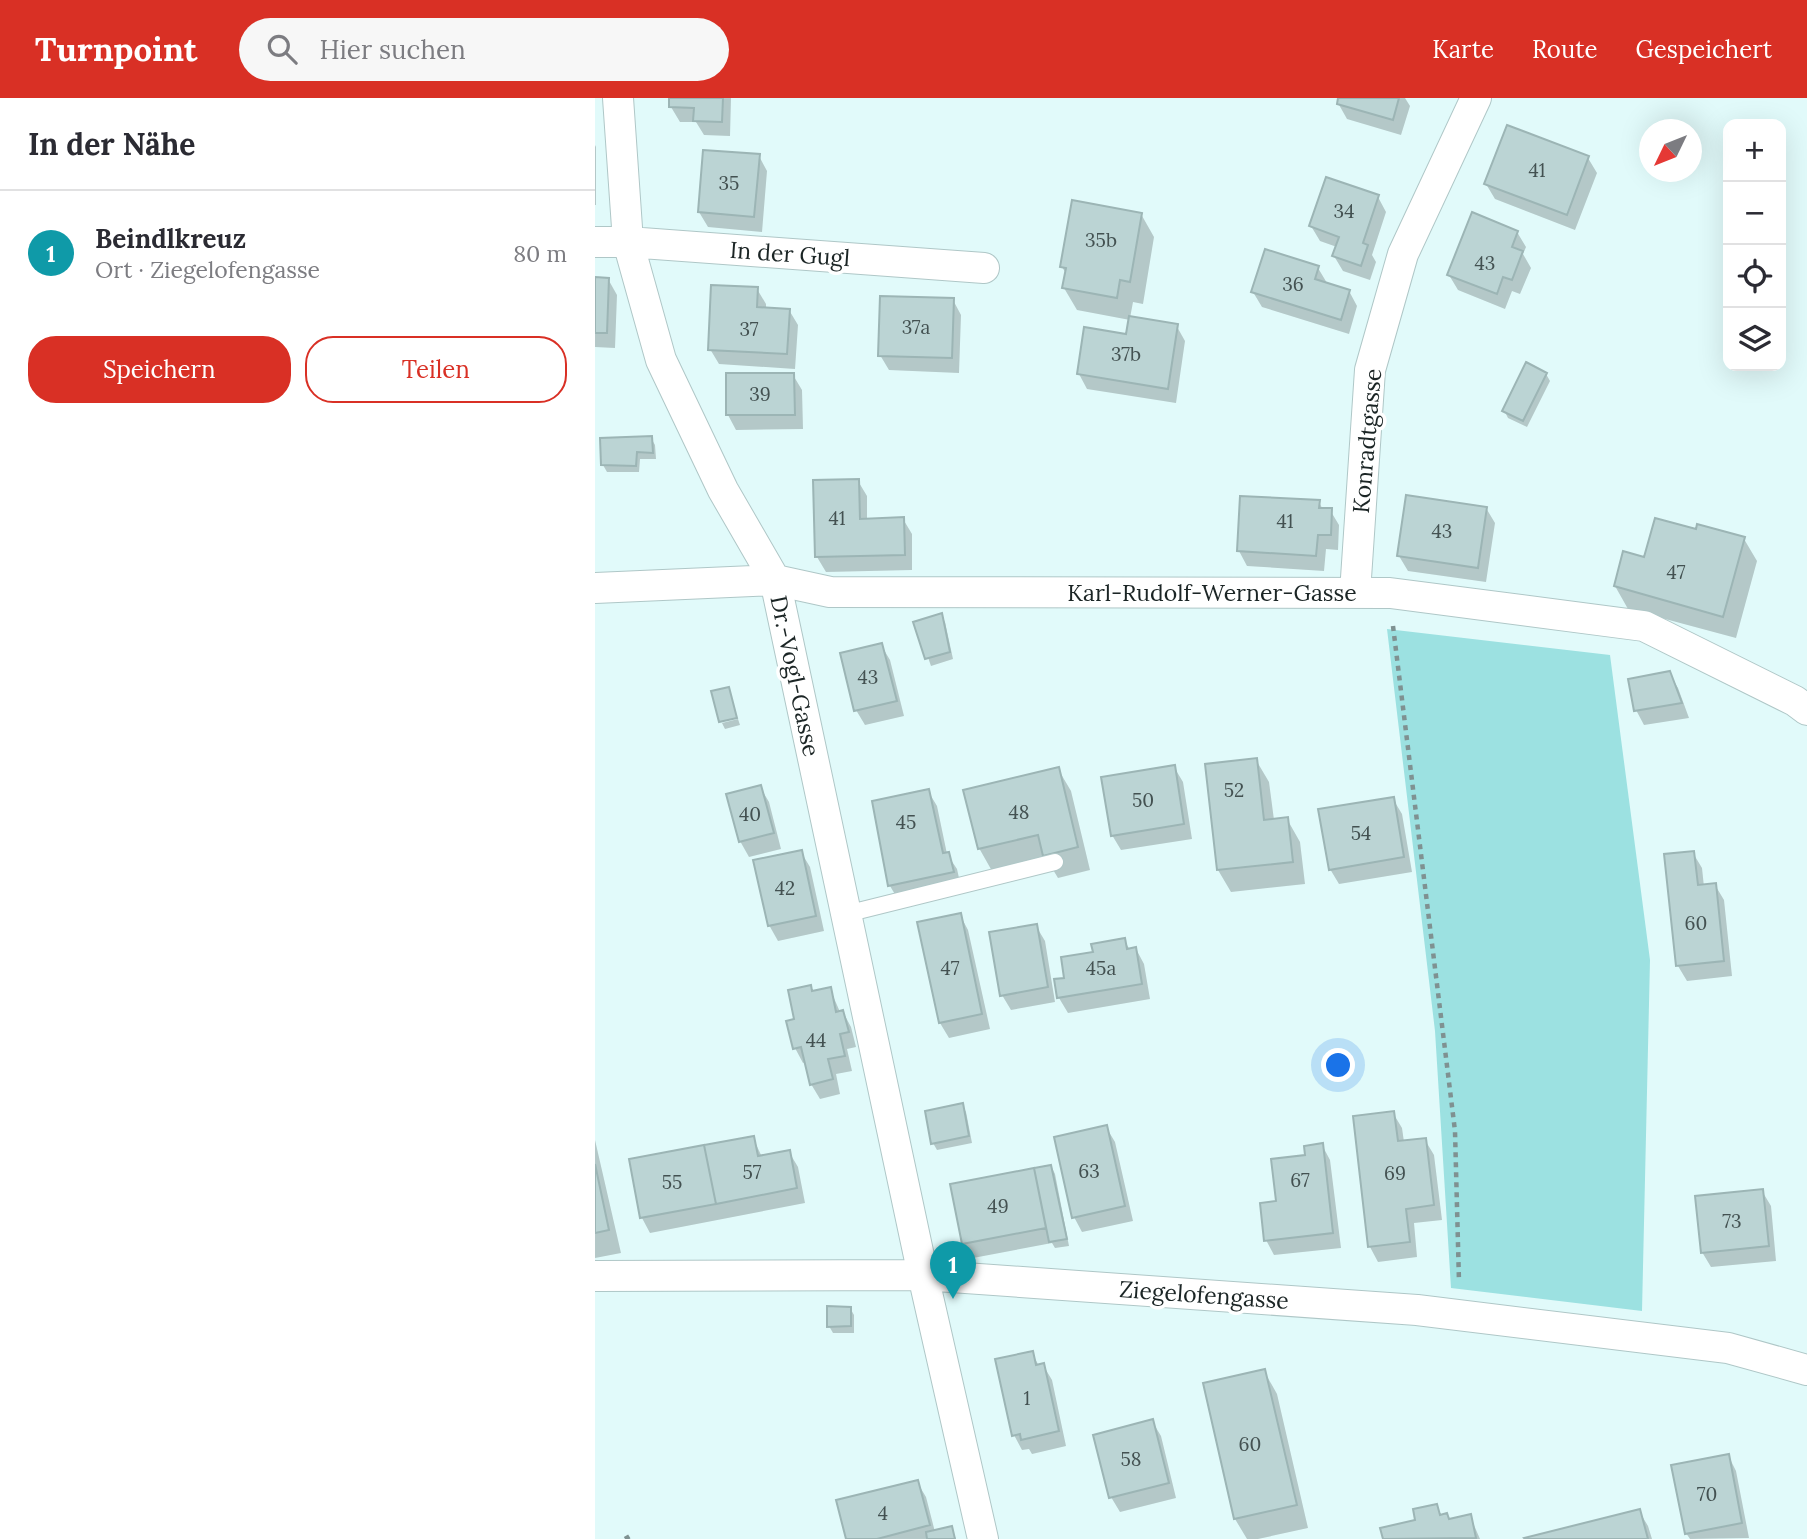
<!DOCTYPE html>
<html lang="de">
<head>
<meta charset="utf-8">
<style>
  body { margin:0; font-family:Lora,serif; background:#f7f7f7; color:#2b2b33 }
  .controls { position:absolute; right:21px; top:21px; display:grid; overflow:hidden; border-radius:14px; box-shadow:0 7px 28px #0002 }
  .controls button { width:63px; height:63px; display:grid; place-items:center; padding:0; border:0; border-bottom:2px solid #e1e1e2; background:#fff; color:#2b2b33; font:35px sans-serif }
  .compass { position:absolute; left:1044px; top:21px; width:63px; height:63px; border-radius:50%; background:#fff; box-shadow:0 7px 28px #0002; rotate:227deg }
  .you { position:absolute; left:744px; top:968px; width:24px; height:24px; margin:-18px; border:5px solid #fff; border-radius:50%; background:#1a73e8; box-shadow:0 0 0 10px #1a73e833 }
  .badge { display:grid; place-items:center; width:46px; height:46px; border-radius:50%; background:#d93025; color:#fff; font-size:23px; font-weight:700 }
  .pin { position:absolute; translate:-50% -58px; filter:drop-shadow(0 2px 4px #0008) }
  .pin::after { content:''; position:absolute; top:37px; width:24px; height:21px; background:inherit; clip-path:polygon(0 0,100% 0,50% 100%) }
  .list { margin:0; padding:0; list-style:none }
  h2 { display:flex; justify-content:space-between; align-items:center; height:91px; margin:0; padding:0 28px; font-size:30px }
  h2 small { font-size:23px; font-weight:400; color:#7c7c81 }
  .list li { display:grid; grid-template-columns:46px 1fr auto; gap:21px; align-items:center; box-sizing:border-box; height:126px; padding:0 28px; border-top:2px solid #e1e1e2 }
  .list b { display:block; font-size:26px; white-space:nowrap }
  .list p { margin:0; font-size:23px; white-space:nowrap; color:#7c7c81 }
  .list em { font-size:23px; font-style:normal; color:#7c7c81 }
  .actions { display:flex; gap:14px; padding:21px 28px }
  .actions a { flex:1; padding:16px 0; border:2px solid #d93025; border-radius:28px; text-align:center; font-size:24px; color:#d93025 }
  .actions .main { background:#d93025; color:#fff }
  .icon { flex:none; width:38px; height:38px; fill:none; stroke:currentColor; stroke-width:2; stroke-linecap:round; stroke-linejoin:round }
  .map { position:relative; flex:none; width:1212px; height:1441px; overflow:hidden }
  header { display:flex; align-items:center; gap:42px; box-sizing:border-box; height:98px; padding:0 35px; background:#d93025; color:#fff }
  header strong { font-size:33px }
  nav { display:flex; gap:38px; margin-inline-start:auto; font-size:24px }
  .search { width:490px; height:63px; background:#f7f7f7; display:flex; align-items:center; gap:18px; box-sizing:border-box; padding:0 24px; border-radius:38px; color:#7c7c81; font-size:26px }
  main { display:flex }
  aside { flex:1; background:#fff }
  .map>svg:first-child { display:block }
</style>
</head>
<body>
<header>
<strong>Turnpoint</strong>
<div class="search"><svg class="icon" aria-label="search" viewBox="0 0 24 24"><circle cx="10" cy="10" r="6"/><path d="M15 15l6 6"/></svg>Hier suchen</div>
<nav><a>Karte</a><a>Route</a><a>Gespeichert</a></nav>
</header>
<main>
<aside>
<h2>In der Nähe<small></small></h2>
<ul class="list">
<li><span class="badge" style="background:#0f9aa8">1</span><div><b>Beindlkreuz</b><p>Ort · Ziegelofengasse</p></div><em>80 m</em></li>
</ul>
<div class="actions"><a class="main">Speichern</a><a>Teilen</a></div>
</aside>
<div class="map">
<svg width="1212" height="1441" viewBox="0 0 1212 1441">
  <rect width="100%" height="100%" fill="#e1fafa"/>
  <!-- green -->
  <path fill="#9ce1e1" d="M 792,531 L 1015,557 L 1055,862 L 1047,1213 L 856,1190 L 840,933 Z"/>
  <!-- shadow -->
  <path fill="#0003" d="M 76,0 L 136,0 L 135,38 L 109,37 L 101,24 L 85,24 L 76,9 Z
    M 745,0 L 810,0 L 815,8 L 806,37 L 752,21 L 743,5 Z
    M 0,47 L 1,49 L 1,107 L 0,107 Z
    M 164,58 L 172,73 L 167,134 L 113,129 L 104,114 Z
    M 993,60 L 1002,75 L 980,132 L 900,101 L 891,86 Z
    M 783,99 L 791,114 L 777,157 L 781,164 L 775,182 L 748,173 L 739,158 L 742,149 L 725,143 L 716,128 Z
    M 546,116 L 559,139 L 548,206 L 538,204 L 535,220 L 581,227 L 590,243 L 581,305 L 492,291 L 484,276 L 533,238 L 535,222 L 482,212 L 469,190 L 472,177 L 467,169 Z
    M 922,134 L 931,149 L 928,156 L 936,170 L 925,196 L 917,193 L 910,211 L 863,192 L 854,177 Z
    M 723,170 L 732,185 L 754,193 L 762,208 L 754,236 L 667,209 L 658,194 Z
    M 0,181 L 13,181 L 22,197 L 20,250 L 0,249 Z
    M 162,191 L 171,206 L 171,211 L 194,212 L 203,227 L 200,271 L 124,266 L 115,251 Z
    M 358,202 L 366,217 L 364,275 L 294,272 L 285,257 Z
    M 951,276 L 955,283 L 932,329 L 913,320 L 909,312 Z
    M 198,277 L 207,292 L 208,331 L 141,332 L 133,317 Z
    M 56,340 L 60,347 L 61,361 L 45,361 L 44,374 L 12,374 L 8,367 Z
    M 263,383 L 272,398 L 272,422 L 308,421 L 317,436 L 317,472 L 231,474 L 222,459 L 220,384 Z
    M 724,404 L 728,412 L 735,412 L 744,427 L 743,452 L 731,451 L 729,473 L 652,468 L 644,453 Z
    M 891,410 L 900,425 L 891,484 L 813,473 L 804,458 Z
    M 1102,433 L 1149,441 L 1162,463 L 1141,540 L 1033,511 L 1020,488 L 1051,461 Z
    M 346,517 L 350,524 L 358,561 L 336,568 L 321,525 Z
    M 286,547 L 295,562 L 309,618 L 270,627 L 261,612 Z
    M 1074,575 L 1083,590 L 1094,620 L 1049,627 L 1041,612 Z
    M 143,621 L 145,627 L 130,631 L 127,625 Z
    M 661,662 L 674,684 L 679,722 L 692,721 L 705,744 L 710,786 L 636,794 L 623,772 Z
    M 579,669 L 588,684 L 597,741 L 526,752 L 517,737 Z
    M 463,671 L 476,693 L 495,772 L 463,780 L 451,760 L 397,773 L 384,750 Z
    M 165,689 L 174,704 L 186,751 L 154,759 L 145,743 Z
    M 333,693 L 342,708 L 352,756 L 362,771 L 366,789 L 304,803 L 295,788 Z
    M 798,701 L 807,716 L 817,774 L 744,786 L 735,771 Z
    M 206,754 L 215,769 L 229,833 L 183,843 L 174,827 Z
    M 1098,755 L 1107,770 L 1109,789 L 1120,787 L 1129,802 L 1137,878 L 1092,883 L 1083,868 Z
    M 365,817 L 373,832 L 395,931 L 354,940 L 345,925 L 324,826 Z
    M 441,828 L 450,843 L 460,904 L 416,912 L 407,897 Z
    M 529,842 L 535,852 L 541,851 L 549,866 L 555,901 L 473,915 L 464,900 L 461,883 L 471,882 L 500,856 Z
    M 215,889 L 218,895 L 235,891 L 245,914 L 248,914 L 256,929 L 261,949 L 252,951 L 257,973 L 241,976 L 245,996 L 225,1001 L 216,986 L 211,964 L 208,965 L 200,950 L 202,923 Z
    M 367,1007 L 371,1014 L 377,1045 L 342,1052 L 338,1045 Z
    M 798,1015 L 807,1030 L 809,1044 L 830,1042 L 839,1057 L 847,1122 L 819,1125 L 822,1159 L 783,1164 L 775,1149 Z
    M 511,1029 L 520,1044 L 538,1123 L 487,1134 L 479,1119 Z
    M 158,1040 L 167,1059 L 194,1054 L 203,1069 L 210,1105 L 55,1135 L 47,1120 L 36,1063 Z
    M 0,1042 L 26,1155 L 0,1160 Z
    M 727,1047 L 735,1062 L 746,1150 L 679,1157 L 671,1142 L 683,1105 L 712,1059 Z
    M 456,1068 L 460,1076 L 474,1148 L 460,1150 L 457,1145 L 378,1160 L 369,1145 L 439,1072 Z
    M 1167,1093 L 1176,1108 L 1181,1163 L 1116,1169 L 1107,1154 Z
    M 255,1210 L 259,1217 L 259,1235 L 238,1235 L 234,1228 Z
    M 437,1255 L 444,1268 L 448,1267 L 457,1282 L 471,1348 L 437,1356 L 434,1351 L 427,1352 L 419,1337 Z
    M 669,1273 L 682,1296 L 713,1430 L 663,1441 L 652,1441 L 640,1421 L 610,1287 Z
    M 557,1323 L 566,1338 L 581,1400 L 525,1414 L 516,1399 Z
    M 1133,1357 L 1141,1373 L 1154,1440 L 1095,1441 L 1091,1435 Z
    M 322,1384 L 331,1399 L 340,1434 L 356,1430 L 361,1441 L 253,1441 Z
    M 841,1408 L 847,1418 L 855,1423 L 875,1418 L 885,1441 L 790,1441 L 787,1431 L 822,1424 Z
    M 1044,1413 L 1053,1428 L 1057,1441 L 932,1441 Z"/>
  <!-- building -->
  <path fill="#bbd4d4" stroke="#9cb5b5" stroke-width="2" d="M 74,0 L 128,0 L 127,24 L 98,23 L 99,10 L 74,9 Z
    M 743,0 L 804,0 L 798,22 L 742,6 Z
    M 912,27 L 994,58 L 972,117 L 889,86 Z
    M 108,52 L 165,56 L 159,119 L 103,114 Z
    M 731,79 L 784,97 L 768,145 L 773,147 L 766,168 L 737,158 L 744,139 L 714,128 Z
    M 477,102 L 547,115 L 535,184 L 525,182 L 522,200 L 467,190 L 471,170 L 465,169 Z
    M 877,114 L 923,133 L 917,149 L 928,153 L 917,182 L 908,179 L 902,196 L 852,177 Z
    M 670,151 L 724,168 L 720,181 L 755,192 L 746,222 L 656,194 Z
    M 0,179 L 14,180 L 12,235 L 0,235 Z
    M 116,187 L 163,189 L 162,209 L 195,211 L 192,256 L 113,252 Z
    M 285,198 L 359,200 L 357,260 L 283,258 Z
    M 534,218 L 583,226 L 573,291 L 482,276 L 489,229 L 531,236 Z
    M 931,264 L 952,275 L 928,323 L 907,313 Z
    M 131,275 L 199,275 L 200,317 L 131,317 Z
    M 57,338 L 58,355 L 42,354 L 41,368 L 6,367 L 5,340 Z
    M 264,381 L 265,421 L 309,419 L 310,457 L 220,459 L 218,382 Z
    M 811,397 L 892,409 L 883,470 L 802,458 Z
    M 645,398 L 725,402 L 724,410 L 737,410 L 736,437 L 723,437 L 721,458 L 642,453 Z
    M 1060,420 L 1101,431 L 1102,426 L 1150,439 L 1128,519 L 1019,488 L 1028,453 L 1049,459 Z
    M 347,515 L 355,554 L 330,561 L 318,524 Z
    M 287,545 L 302,603 L 259,613 L 245,555 Z
    M 1075,573 L 1087,605 L 1039,613 L 1033,581 Z
    M 134,589 L 142,620 L 124,624 L 116,593 Z
    M 662,660 L 669,722 L 693,719 L 698,764 L 622,772 L 610,666 Z
    M 580,667 L 589,726 L 516,738 L 506,679 Z
    M 464,669 L 483,749 L 448,758 L 443,737 L 383,751 L 368,692 Z
    M 166,687 L 179,735 L 144,744 L 131,696 Z
    M 334,691 L 348,755 L 354,754 L 359,774 L 293,788 L 277,703 Z
    M 799,699 L 809,759 L 734,772 L 723,711 Z
    M 207,752 L 221,818 L 173,828 L 158,762 Z
    M 1099,753 L 1103,787 L 1121,785 L 1129,863 L 1081,868 L 1069,756 Z
    M 366,815 L 387,916 L 344,925 L 322,824 Z
    M 442,826 L 453,889 L 405,898 L 394,834 Z
    M 530,840 L 532,851 L 541,849 L 547,886 L 462,900 L 459,881 L 469,880 L 466,859 L 498,854 L 496,846 Z
    M 216,887 L 217,893 L 236,889 L 241,914 L 248,912 L 254,934 L 245,936 L 250,958 L 233,961 L 238,981 L 215,987 L 206,949 L 198,951 L 191,923 L 199,921 L 193,892 Z
    M 368,1005 L 374,1038 L 336,1046 L 330,1013 Z
    M 799,1013 L 803,1043 L 831,1040 L 839,1107 L 811,1111 L 815,1144 L 773,1149 L 758,1018 Z
    M 512,1027 L 530,1108 L 477,1120 L 459,1039 Z
    M 159,1038 L 163,1058 L 195,1052 L 202,1090 L 121,1106 L 109,1047 Z
    M 728,1045 L 738,1135 L 669,1143 L 665,1105 L 681,1103 L 676,1061 L 710,1057 L 709,1048 Z
    M 109,1047 L 121,1106 L 45,1120 L 34,1061 Z
    M 0,1066 L 14,1132 L 0,1135 Z
    M 456,1067 L 472,1141 L 454,1144 L 439,1070 Z
    M 439,1070 L 451,1130 L 367,1146 L 355,1086 Z
    M 1168,1091 L 1174,1148 L 1106,1155 L 1100,1098 Z
    M 232,1208 L 256,1209 L 256,1228 L 232,1229 Z
    M 438,1253 L 441,1267 L 449,1265 L 464,1333 L 426,1342 L 425,1336 L 417,1338 L 400,1261 Z
    M 670,1271 L 702,1407 L 639,1421 L 608,1285 Z
    M 558,1321 L 574,1385 L 514,1400 L 498,1337 Z
    M 1134,1356 L 1147,1425 L 1090,1436 L 1076,1367 Z
    M 323,1382 L 335,1427 L 282,1441 L 251,1441 L 241,1402 Z
    M 842,1406 L 845,1417 L 852,1415 L 854,1421 L 876,1416 L 881,1440 L 788,1441 L 785,1430 L 820,1422 L 818,1411 Z
    M 1045,1411 L 1053,1441 L 930,1441 L 929,1440 Z
    M 357,1428 L 360,1441 L 332,1441 L 331,1434 Z"/>
  <g fill="none" stroke-linecap="round" stroke-linejoin="round">
    <!-- lane casing -->
    <g stroke="#afc7c7" stroke-width="18">
      <path id="lane" d="M 251,816 L 460,764"/>
    </g>
    <!-- street casing -->
    <g stroke="#afc7c7" stroke-width="32">
      <path id="street" d="M 23,0 L 33,144 L 66,262 L 128,392 L 180,482 L 328,1177 L 388,1441
        M 0,144 L 33,144 L 389,170
        M 0,490 L 180,482 L 235,494 L 795,495 L 1049,528 L 1200,603 L 1212,612
        M 760,495 L 775,272 L 808,156 L 881,0
        M 0,1178 L 328,1177 L 822,1212 L 1133,1250 L 1212,1272"/>
    </g>
    <!-- path -->
    <path stroke="#7f9191" stroke-width="4.5" stroke-dasharray="5 5" stroke-linecap="butt" d="M 798,528 L 860,1033 L 864,1184
      M 30,1441 L 35,1438"/>
    <!-- lane -->
    <use href="#lane" stroke="#fff" stroke-width="16"/>
    <!-- street -->
    <use href="#street" stroke="#fff" stroke-width="30"/>
  </g>
  <g text-anchor="middle" stroke-width="7" stroke-linejoin="round" paint-order="stroke">
    <!-- number labels -->
    <g font-size="19" fill="#435151">
      <text x="942" y="79">41</text>
      <text x="134" y="92">35</text>
      <text x="749" y="120">34</text>
      <text x="506" y="149">35b</text>
      <text x="890" y="172">43</text>
      <text x="698" y="193">36</text>
      <text x="321" y="236">37a</text>
      <text x="154" y="238">37</text>
      <text x="531" y="263">37b</text>
      <text x="165" y="303">39</text>
      <text x="242" y="427">41</text>
      <text x="690" y="430">41</text>
      <text x="847" y="440">43</text>
      <text x="1081" y="481">47</text>
      <text x="273" y="586">43</text>
      <text x="639" y="699">52</text>
      <text x="548" y="709">50</text>
      <text x="424" y="721">48</text>
      <text x="155" y="723">40</text>
      <text x="311" y="731">45</text>
      <text x="766" y="742">54</text>
      <text x="190" y="797">42</text>
      <text x="1101" y="832">60</text>
      <text x="355" y="877">47</text>
      <text x="506" y="877">45a</text>
      <text x="221" y="949">44</text>
      <text x="494" y="1080">63</text>
      <text x="157" y="1081">57</text>
      <text x="800" y="1082">69</text>
      <text x="705" y="1089">67</text>
      <text x="77" y="1091">55</text>
      <text x="403" y="1115">49</text>
      <text x="1137" y="1130">73</text>
      <text x="432" y="1307">1</text>
      <text x="655" y="1353">60</text>
      <text x="536" y="1368">58</text>
      <text x="1112" y="1403">70</text>
      <text x="288" y="1422">4</text>
    </g>
    <!-- street labels -->
    <g font-size="23" fill="#1b2525" stroke="#fff">
      <text transform="translate(195 156) rotate(4)" y="8">In der Gugl</text>
      <text transform="translate(772 343) rotate(-85)" y="8">Konradtgasse</text>
      <text x="617" y="503">Karl-Rudolf-Werner-Gasse</text>
      <text transform="translate(200 578) rotate(78)" y="8">Dr.-Vogl-Gasse</text>
      <text transform="translate(609 1197) rotate(4)" y="8">Ziegelofengasse</text>
    </g>
  </g>
</svg>
<div class="controls">
<button>+</button>
<button>−</button>
<button><svg class="icon" aria-label="locate" viewBox="0 0 24 24"><circle cx="12" cy="12" r="6"/><path d="M12 2v4M12 18v4M2 12h4M18 12h4"/></svg></button>
<button><svg class="icon" aria-label="layers" viewBox="0 0 24 24"><path d="M12 4l9 5-9 5-9-5zM3 14l9 5 9-5"/></svg></button>
</div>
<svg class="compass" viewBox="-18 -18 36 36"><path d="M0-13l5 13h-10z" fill="#e53935"/><path d="M0 13l5-13h-10z" fill="#7c7c81"/></svg>
<div class="you"></div>
<div class="pin badge" style="left:358px;top:1201px;background:#0f9aa8">1</div>
</div>
</main>
</body>
</html>
